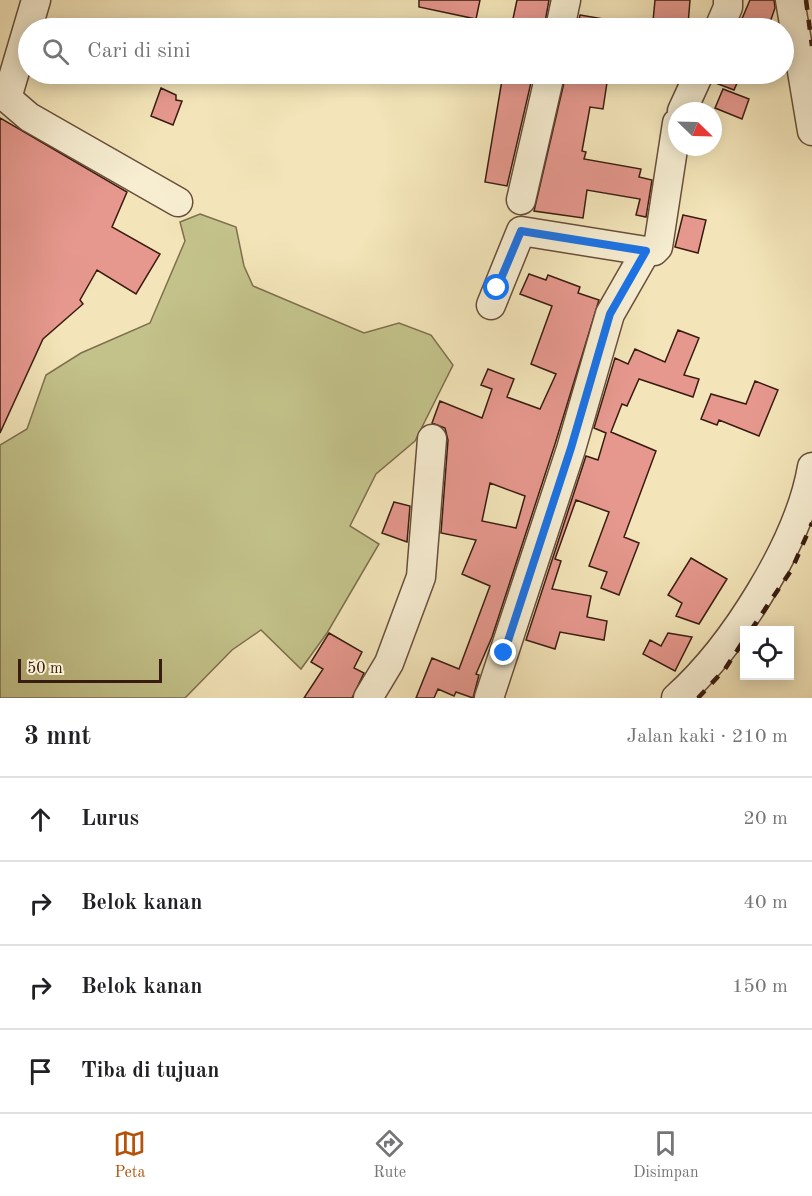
<!DOCTYPE html>
<html lang="id">
<head>
<meta charset="utf-8">
<style>
  body { margin:0; font-family:"Old Standard TT",serif; background:#f6f6f6; color:#202124 }
  .controls { position:absolute; right:18px; bottom:18px; display:grid; overflow:hidden; border-radius:0px; box-shadow:0 3px 15px #0003 }
  .controls button { width:54px; height:54px; display:grid; place-items:center; padding:0; border:0; border-bottom:2px solid #e0e0e0; background:#fff; color:#202124; font:30px sans-serif }
  .compass { position:absolute; left:668px; top:102px; width:54px; height:54px; border-radius:50%; background:#fff; box-shadow:0 3px 15px #0003; rotate:113deg }
  .scale { position:absolute; left:18px; bottom:15px; width:144px; box-sizing:border-box; padding-left:6px; border:3px solid #391c11; border-top:0; font-size:16px; line-height:21px; white-space:nowrap; color:#391c11; -webkit-text-stroke:4px #f7eed2; paint-order:stroke }
  .stop { position:absolute; width:18px; height:18px; margin:-14px; border:4px solid #1a73e8; border-radius:50%; background:#fff }
  .stop.end { background:#1a73e8; border-color:#fff; box-shadow:0 2px 6px #0008 }
  .list { margin:0; padding:0; list-style:none }
  h2 { display:flex; justify-content:space-between; align-items:center; height:78px; margin:0; padding:0 24px; font-size:26px }
  h2 small { font-size:20px; font-weight:400; color:#757577 }
  .list li { display:grid; grid-template-columns:39px 1fr auto; gap:18px; align-items:center; box-sizing:border-box; height:84px; padding:0 24px; border-top:2px solid #e0e0e0 }
  .list b { display:block; font-size:22px; white-space:nowrap }
  .list em { font-size:20px; font-style:normal; color:#757577 }
  .icon { flex:none; width:33px; height:33px; fill:none; stroke:currentColor; stroke-width:2; stroke-linecap:round; stroke-linejoin:round }
  .map { position:relative; flex:none; width:812px; height:698px; overflow:hidden }
  .search { position:absolute; background:#fff; box-shadow:0 3px 15px #0003; left:18px; right:18px; top:18px; height:66px; display:flex; align-items:center; gap:15px; box-sizing:border-box; padding:0 21px; border-radius:33px; color:#757577; font-size:22px }
  .sheet { height:414px; background:#fff }
  nav { display:flex; justify-content:space-around; align-items:center; box-sizing:border-box; height:84px; border-top:2px solid #e0e0e0; background:#fff; font-size:16px; color:#757577 }
  nav a { display:grid; justify-items:center; gap:3px }
  nav .on { color:#b45309 }
  .map>svg:first-child { display:block }
</style>
</head>
<body>
<div class="map">
<svg width="812" height="698" viewBox="0 0 812 698">
  <rect width="100%" height="100%" fill="#f3e5b9"/>
  <filter id="stains"><feTurbulence type="fractalNoise" baseFrequency=".00333" numOctaves="4"/><feColorMatrix values="0 0 0 0 .2 0 0 0 0 .09 0 0 0 0 .02 0 0 0 .5 -.17"/></filter>
  <radialGradient id="worn" r=".72"><stop offset=".6" stop-color="#630" stop-opacity="0"/><stop offset="1" stop-color="#630" stop-opacity=".3"/></radialGradient>
  <!-- green -->
  <path fill="#c3c28a" stroke="#7e6f4e" stroke-width="1.5" d="M 200,214 L 236,227 L 244,266 L 253,286 L 364,333 L 399,323 L 431,335 L 453,365 L 415,441 L 376,474 L 350,526 L 379,544 L 327,633 L 301,669 L 261,630 L 232,650 L 185,698 L 0,698 L 0,445 L 27,429 L 46,375 L 81,353 L 150,323 L 185,241 L 180,222 Z"/>
  <!-- building -->
  <path fill="#e6988e" stroke="#391c11" stroke-width="1.5" fill-rule="evenodd" d="M 419,0 L 480,0 L 476,19 L 419,7 Z
    M 517,0 L 549,0 L 544,28 L 511,28 Z
    M 655,0 L 690,0 L 688,25 L 653,21 Z
    M 750,0 L 774,0 L 775,8 L 768,28 L 738,28 Z
    M 580,15 L 610,20 L 609,28 L 577,28 Z
    M 503,74 L 533,74 L 507,186 L 485,182 Z
    M 566,74 L 608,76 L 603,109 L 590,107 L 582,151 L 586,152 L 584,159 L 641,169 L 639,177 L 652,180 L 646,217 L 636,215 L 640,199 L 587,190 L 583,218 L 534,211 Z
    M 715,74 L 741,74 L 734,90 L 713,82 Z
    M 161,88 L 176,95 L 176,100 L 182,101 L 173,125 L 151,116 Z
    M 723,89 L 749,99 L 742,119 L 715,108 Z
    M 0,118 L 127,192 L 112,227 L 160,254 L 136,294 L 97,270 L 80,300 L 83,304 L 43,339 L 0,433 Z
    M 683,215 L 706,220 L 698,253 L 675,247 Z
    M 529,274 L 546,280 L 548,275 L 580,287 L 578,293 L 599,300 L 555,444 L 492,637 L 476,674 L 479,675 L 473,698 L 456,692 L 454,696 L 438,689 L 434,698 L 416,698 L 432,658 L 459,669 L 490,586 L 462,574 L 476,540 L 441,533 L 448,440 L 445,428 L 432,423 L 440,401 L 482,418 L 492,389 L 481,385 L 488,369 L 514,379 L 507,397 L 540,409 L 556,374 L 531,364 L 552,306 L 520,294 ZM 490,483 L 525,496 L 516,528 L 482,521 Z
    M 678,330 L 699,338 L 684,375 L 699,379 L 693,397 L 639,379 L 627,406 L 622,404 L 611,432 L 656,451 L 624,537 L 639,543 L 619,595 L 601,588 L 607,572 L 589,566 L 609,512 L 576,500 L 555,559 L 561,561 L 552,589 L 591,596 L 587,617 L 607,621 L 604,640 L 560,632 L 555,649 L 526,640 L 586,456 L 598,460 L 606,433 L 594,428 L 615,358 L 628,364 L 635,349 L 665,362 Z
    M 755,381 L 778,390 L 759,436 L 719,420 L 717,425 L 701,419 L 711,394 L 746,404 Z
    M 394,502 L 410,506 L 407,542 L 382,533 Z
    M 691,558 L 727,579 L 699,624 L 676,616 L 682,603 L 668,595 Z
    M 329,633 L 362,652 L 354,668 L 364,673 L 352,698 L 304,698 L 323,669 L 311,662 Z
    M 668,633 L 692,637 L 675,671 L 643,654 L 650,640 L 661,646 Z"/>
  <g fill="none" stroke-linecap="round" stroke-linejoin="round">
    <!-- minor casing -->
    <g stroke="#684e3b" stroke-width="31">
      <path id="minor" d="M 36,0 L 7,98 L 29,117 L 178,202
        M 790,0 L 812,131
        M 560,28 L 566,0
        M 719,28 L 728,7 L 728,0
        M 682,111 L 699,74
        M 521,200 L 550,74
        M 491,305 L 521,231 L 646,251
        M 368,698 L 389,663 L 421,577 L 432,439
        M 489,698 L 571,449 L 610,314 L 646,251 L 654,251 L 658,247 L 677,123
        M 676,698 C 733,647 799,543 812,467"/>
    </g>
    <!-- minor -->
    <use href="#minor" stroke="#f7eed2" stroke-width="28"/>
    <!-- rail -->
    <path stroke="#391c11" stroke-width="4.5" stroke-dasharray="10 10" stroke-linecap="butt" d="M 806,0 L 812,46
      M 751,630 L 792,569 L 812,523
      M 698,698 L 725,669 L 744,640"/>
  </g>
  <g fill="none" stroke-linecap="round" stroke-linejoin="round">
    <!-- route -->
    <path stroke="#1a73e8" stroke-width="8" d="M 497,288 L 521,231 L 646,251 L 610,314 L 571,448 L 504,653"/>
  </g>
  <rect width="100%" height="100%" filter="url(#stains)"/>
  <rect width="100%" height="100%" fill="url(#worn)"/>
</svg>
<div class="controls">
<button><svg class="icon" aria-label="locate" viewBox="0 0 24 24"><circle cx="12" cy="12" r="6"/><path d="M12 2v4M12 18v4M2 12h4M18 12h4"/></svg></button>
</div>
<svg class="compass" viewBox="-18 -18 36 36"><path d="M0-13l5 13h-10z" fill="#e53935"/><path d="M0 13l5-13h-10z" fill="#757577"/></svg>
<div class="scale">50 m</div>
<div class="stop" style="left:497px;top:288px"></div>
<div class="stop end" style="left:504px;top:653px"></div>
<div class="search"><svg class="icon" aria-label="search" viewBox="0 0 24 24"><circle cx="10" cy="10" r="6"/><path d="M15 15l6 6"/></svg>Cari di sini</div>
</div>
<section class="sheet">
<h2>3 mnt<small>Jalan kaki · 210 m</small></h2>
<ul class="list">
<li><svg class="icon" aria-label="ahead" viewBox="0 0 24 24"><path d="M12 20V5M6 11l6-6 6 6"/></svg><div><b>Lurus</b></div><em>20 m</em></li>
<li><svg class="icon" aria-label="right" viewBox="0 0 24 24"><path d="M7 20v-9h11M14 6l5 5-5 5"/></svg><div><b>Belok kanan</b></div><em>40 m</em></li>
<li><svg class="icon" aria-label="right" viewBox="0 0 24 24"><path d="M7 20v-9h11M14 6l5 5-5 5"/></svg><div><b>Belok kanan</b></div><em>150 m</em></li>
<li><svg class="icon" aria-label="arrive" viewBox="0 0 24 24"><path d="M6 21V4h12l-3 4 3 4H6"/></svg><div><b>Tiba di tujuan</b></div></li>
</ul>
</section>
<nav>
<a class="on"><svg class="icon" aria-label="map" viewBox="0 0 24 24"><path d="M3 6l6-2 6 2 6-2v14l-6 2-6-2-6 2zM9 4v14M15 6v14"/></svg>Peta</a>
<a><svg class="icon" aria-label="directions" viewBox="0 0 24 24"><path d="M12 3l9 9-9 9-9-9zM9 14v-3h6M13 9l2 2-2 2"/></svg>Rute</a>
<a><svg class="icon" aria-label="saved" viewBox="0 0 24 24"><path d="M7 4h10v16l-5-4-5 4z"/></svg>Disimpan</a>
</nav>
</body>
</html>
